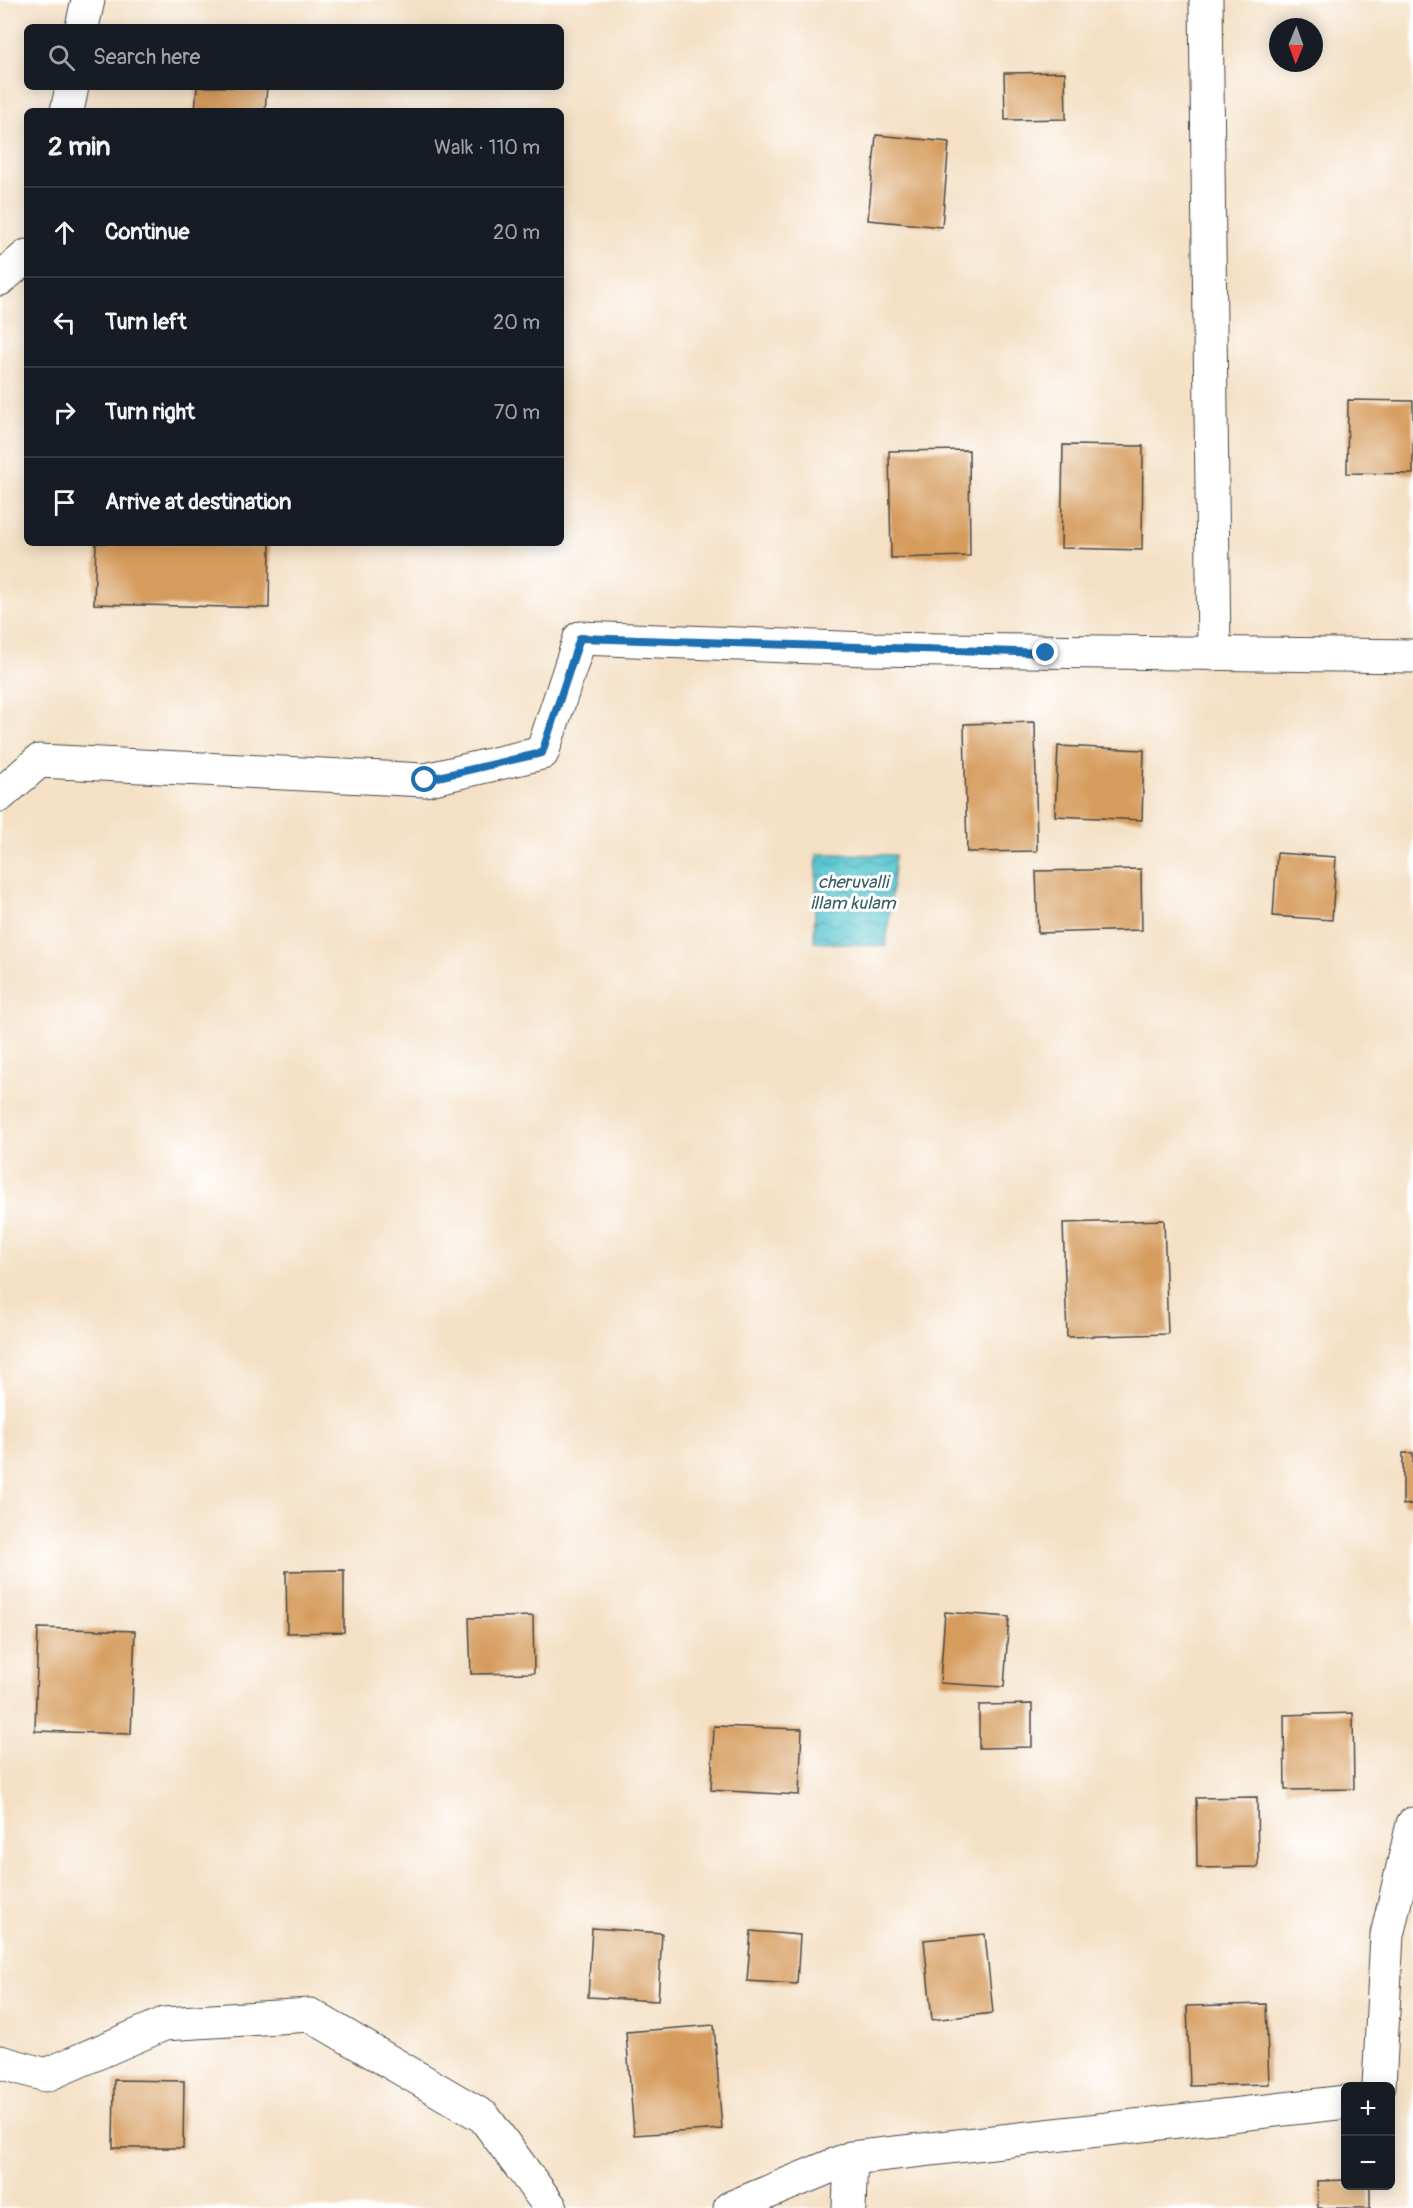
<!DOCTYPE html>
<html lang="en">
<head>
<meta charset="utf-8">
<style>
  body { margin:0; font-family:Pangolin,sans-serif; background:#242831; color:#f1f3f6 }
  .controls { position:absolute; right:18px; bottom:18px; display:grid; overflow:hidden; border-radius:9px; box-shadow:0 3px 15px #0003 }
  .controls button { width:54px; height:54px; display:grid; place-items:center; padding:0; border:0; border-bottom:2px solid #363941; background:#171b24; color:#f1f3f6; font:30px sans-serif }
  .compass { position:absolute; left:1269px; top:18px; width:54px; height:54px; border-radius:50%; background:#171b24; box-shadow:0 3px 15px #0003; rotate:181deg }
  .stop { position:absolute; width:18px; height:18px; margin:-14px; border:4px solid #1f6fb2; border-radius:50%; background:#fff }
  .stop.end { background:#1f6fb2; border-color:#fff; box-shadow:0 2px 6px #0008 }
  .list { margin:0; padding:0; list-style:none }
  h2 { display:flex; justify-content:space-between; align-items:center; height:78px; margin:0; padding:0 24px; font-size:26px }
  h2 small { font-size:20px; font-weight:400; color:#9ea1a6 }
  .list li { display:grid; grid-template-columns:39px 1fr auto; gap:18px; align-items:center; box-sizing:border-box; height:90px; padding:0 24px; border-top:2px solid #363941 }
  .list b { display:block; font-size:22px; white-space:nowrap }
  .list em { font-size:20px; font-style:normal; color:#9ea1a6 }
  .icon { flex:none; width:33px; height:33px; fill:none; stroke:currentColor; stroke-width:2; stroke-linecap:round; stroke-linejoin:round }
  .map { position:relative; flex:none; width:1413px; height:2208px; overflow:hidden }
  .search { position:absolute; background:#171b24; box-shadow:0 3px 15px #0003; left:24px; top:24px; width:540px; height:66px; display:flex; align-items:center; gap:15px; box-sizing:border-box; padding:0 21px; border-radius:9px; color:#9ea1a6; font-size:22px }
  .panel { position:absolute; background:#171b24; box-shadow:0 3px 15px #0003; left:24px; top:108px; width:540px; height:438px; border-radius:9px }
  .map>svg:first-child { display:block }
</style>
</head>
<body>
<div class="map">
<svg width="1413" height="2208" viewBox="0 0 1413 2208">
  <defs>
    <pattern id="water-waves" width="16" height="10" patternUnits="userSpaceOnUse" patternTransform="scale(1.5)"><rect width="16" height="10" fill="#59c6d0"/><path d="M0 5q4-4 8 0t8 0" fill="none" stroke="#4aa1a9"/></pattern>
  </defs>
  <rect width="100%" height="100%" fill="#fff"/>
  <filter id="ink" filterUnits="userSpaceOnUse"><feTurbulence type="fractalNoise" baseFrequency=".0167" numOctaves="2"/><feDisplacementMap in="SourceGraphic" scale="12" xChannelSelector="R" yChannelSelector="G"/><feConvolveMatrix kernelMatrix="1 2 1 2 8 2 1 2 1" color-interpolation-filters="sRGB"/></filter>
  <filter id="wash" filterUnits="userSpaceOnUse"><feTurbulence type="fractalNoise" baseFrequency=".008" numOctaves="4" result="noise"/><feDisplacementMap in="SourceGraphic" scale="24" xChannelSelector="R" yChannelSelector="G"/><feGaussianBlur stdDeviation="1.35" result="paint"/><feColorMatrix in="noise" values="0 0 0 0 0 0 0 0 0 0 0 0 0 0 0 0 0 1.4 0 .05"/><feComposite in="paint" operator="in"/></filter>
  <g filter="url(#wash)">
    <rect width="100%" height="100%" fill="#f4e0c5"/>
    <!-- water -->
    <path fill="url(#water-waves)" stroke="#42787e" stroke-width="1.5" d="M 817,854 L 895,855 L 886,946 L 814,942 Z"/>
    <g id="blocks">
      <!-- building -->
      <path fill="#d69c5d" d="M 1065,72 L 1066,119 L 1005,120 L 1004,73 Z
        M 197,87 L 267,87 L 265,111 L 195,111 Z
        M 876,135 L 949,142 L 942,227 L 868,220 Z
        M 1348,400 L 1413,401 L 1413,474 L 1347,473 Z
        M 1063,445 L 1143,446 L 1142,550 L 1061,548 Z
        M 969,450 L 970,556 L 891,558 L 889,451 Z
        M 96,543 L 270,543 L 269,608 L 94,604 Z
        M 1035,722 L 1037,851 L 967,852 L 964,724 Z
        M 1058,746 L 1144,750 L 1142,820 L 1055,816 Z
        M 1277,853 L 1336,857 L 1332,920 L 1273,916 Z
        M 1141,869 L 1142,930 L 1038,933 L 1036,871 Z
        M 1164,1220 L 1168,1334 L 1067,1337 L 1063,1223 Z
        M 1403,1453 L 1413,1453 L 1413,1504 L 1403,1505 Z
        M 344,1570 L 344,1632 L 287,1633 L 286,1571 Z
        M 945,1612 L 1009,1617 L 1004,1687 L 940,1683 Z
        M 533,1616 L 534,1673 L 471,1674 L 469,1618 Z
        M 38,1628 L 135,1631 L 131,1734 L 35,1731 Z
        M 1032,1704 L 1032,1747 L 979,1748 L 979,1705 Z
        M 1353,1713 L 1354,1789 L 1285,1790 L 1284,1715 Z
        M 714,1726 L 802,1729 L 799,1795 L 711,1790 Z
        M 1257,1797 L 1258,1867 L 1197,1868 L 1196,1798 Z
        M 592,1928 L 662,1933 L 658,2001 L 588,1997 Z
        M 751,1931 L 800,1935 L 797,1984 L 747,1981 Z
        M 985,1934 L 993,2013 L 932,2020 L 924,1940 Z
        M 1266,2004 L 1269,2084 L 1190,2086 L 1187,2006 Z
        M 714,2025 L 722,2129 L 634,2135 L 626,2032 Z
        M 114,2080 L 184,2081 L 183,2148 L 113,2148 Z
        M 1346,2180 L 1346,2186 L 1370,2186 L 1370,2208 L 1318,2208 L 1317,2181 Z"/>
    </g>
  </g>
  <g filter="url(#ink)">
    <use href="#blocks" fill-opacity="0" stroke="#494642" stroke-width="1.5"/>
    <g fill="none" stroke-linecap="round" stroke-linejoin="round">
      <!-- street casing -->
      <g stroke="#494642" stroke-width="35">
        <path id="street" d="M 1206,0 L 1214,654
          M 82,27 L 88,0
          M 67,111 L 72,87
          M 0,279 L 27,256
          M 0,795 L 39,761 L 425,780 L 542,753 L 580,638 L 868,649 L 1413,656
          M 0,2062 L 46,2075 L 164,2024 L 310,2015 L 484,2117 L 551,2208
          M 1379,2086 L 1387,1935 L 1413,1824
          M 730,2208 L 851,2158
          M 849,2208 L 851,2158 L 1346,2102"/>
      </g>
      <!-- street -->
      <use href="#street" stroke="#fff" stroke-width="33"/>
    </g>
  </g>
  <g fill="none" stroke-linecap="round" stroke-linejoin="round" filter="url(#ink)">
    <!-- route -->
    <path stroke="#1f6fb2" stroke-width="8" d="M 425,780 L 542,753 L 580,638 L 1046,653"/>
  </g>
  <g text-anchor="middle" stroke-width="6" stroke-linejoin="round" paint-order="stroke">
    <!-- water labels -->
    <g font-size="18" font-style="italic" fill="#3b6165" stroke="#fff">
      <text x="853" y="888">cheruvalli<tspan x="853" dy="21">illam kulam</tspan></text>
    </g>
  </g>
</svg>
<div class="controls">
<button>+</button>
<button>−</button>
</div>
<svg class="compass" viewBox="-18 -18 36 36"><path d="M0-13l5 13h-10z" fill="#e53935"/><path d="M0 13l5-13h-10z" fill="#9ea1a6"/></svg>
<div class="stop" style="left:425px;top:780px"></div>
<div class="stop end" style="left:1046px;top:653px"></div>
<div class="search"><svg class="icon" aria-label="search" viewBox="0 0 24 24"><circle cx="10" cy="10" r="6"/><path d="M15 15l6 6"/></svg>Search here</div>
<section class="panel">
<h2>2 min<small>Walk · 110 m</small></h2>
<ul class="list">
<li><svg class="icon" aria-label="ahead" viewBox="0 0 24 24"><path d="M12 20V5M6 11l6-6 6 6"/></svg><div><b>Continue</b></div><em>20 m</em></li>
<li><svg class="icon" aria-label="left" viewBox="0 0 24 24"><path d="M17 20v-9H6M10 6l-5 5 5 5"/></svg><div><b>Turn left</b></div><em>20 m</em></li>
<li><svg class="icon" aria-label="right" viewBox="0 0 24 24"><path d="M7 20v-9h11M14 6l5 5-5 5"/></svg><div><b>Turn right</b></div><em>70 m</em></li>
<li><svg class="icon" aria-label="arrive" viewBox="0 0 24 24"><path d="M6 21V4h12l-3 4 3 4H6"/></svg><div><b>Arrive at destination</b></div></li>
</ul>
</section>
</div>
</body>
</html>
